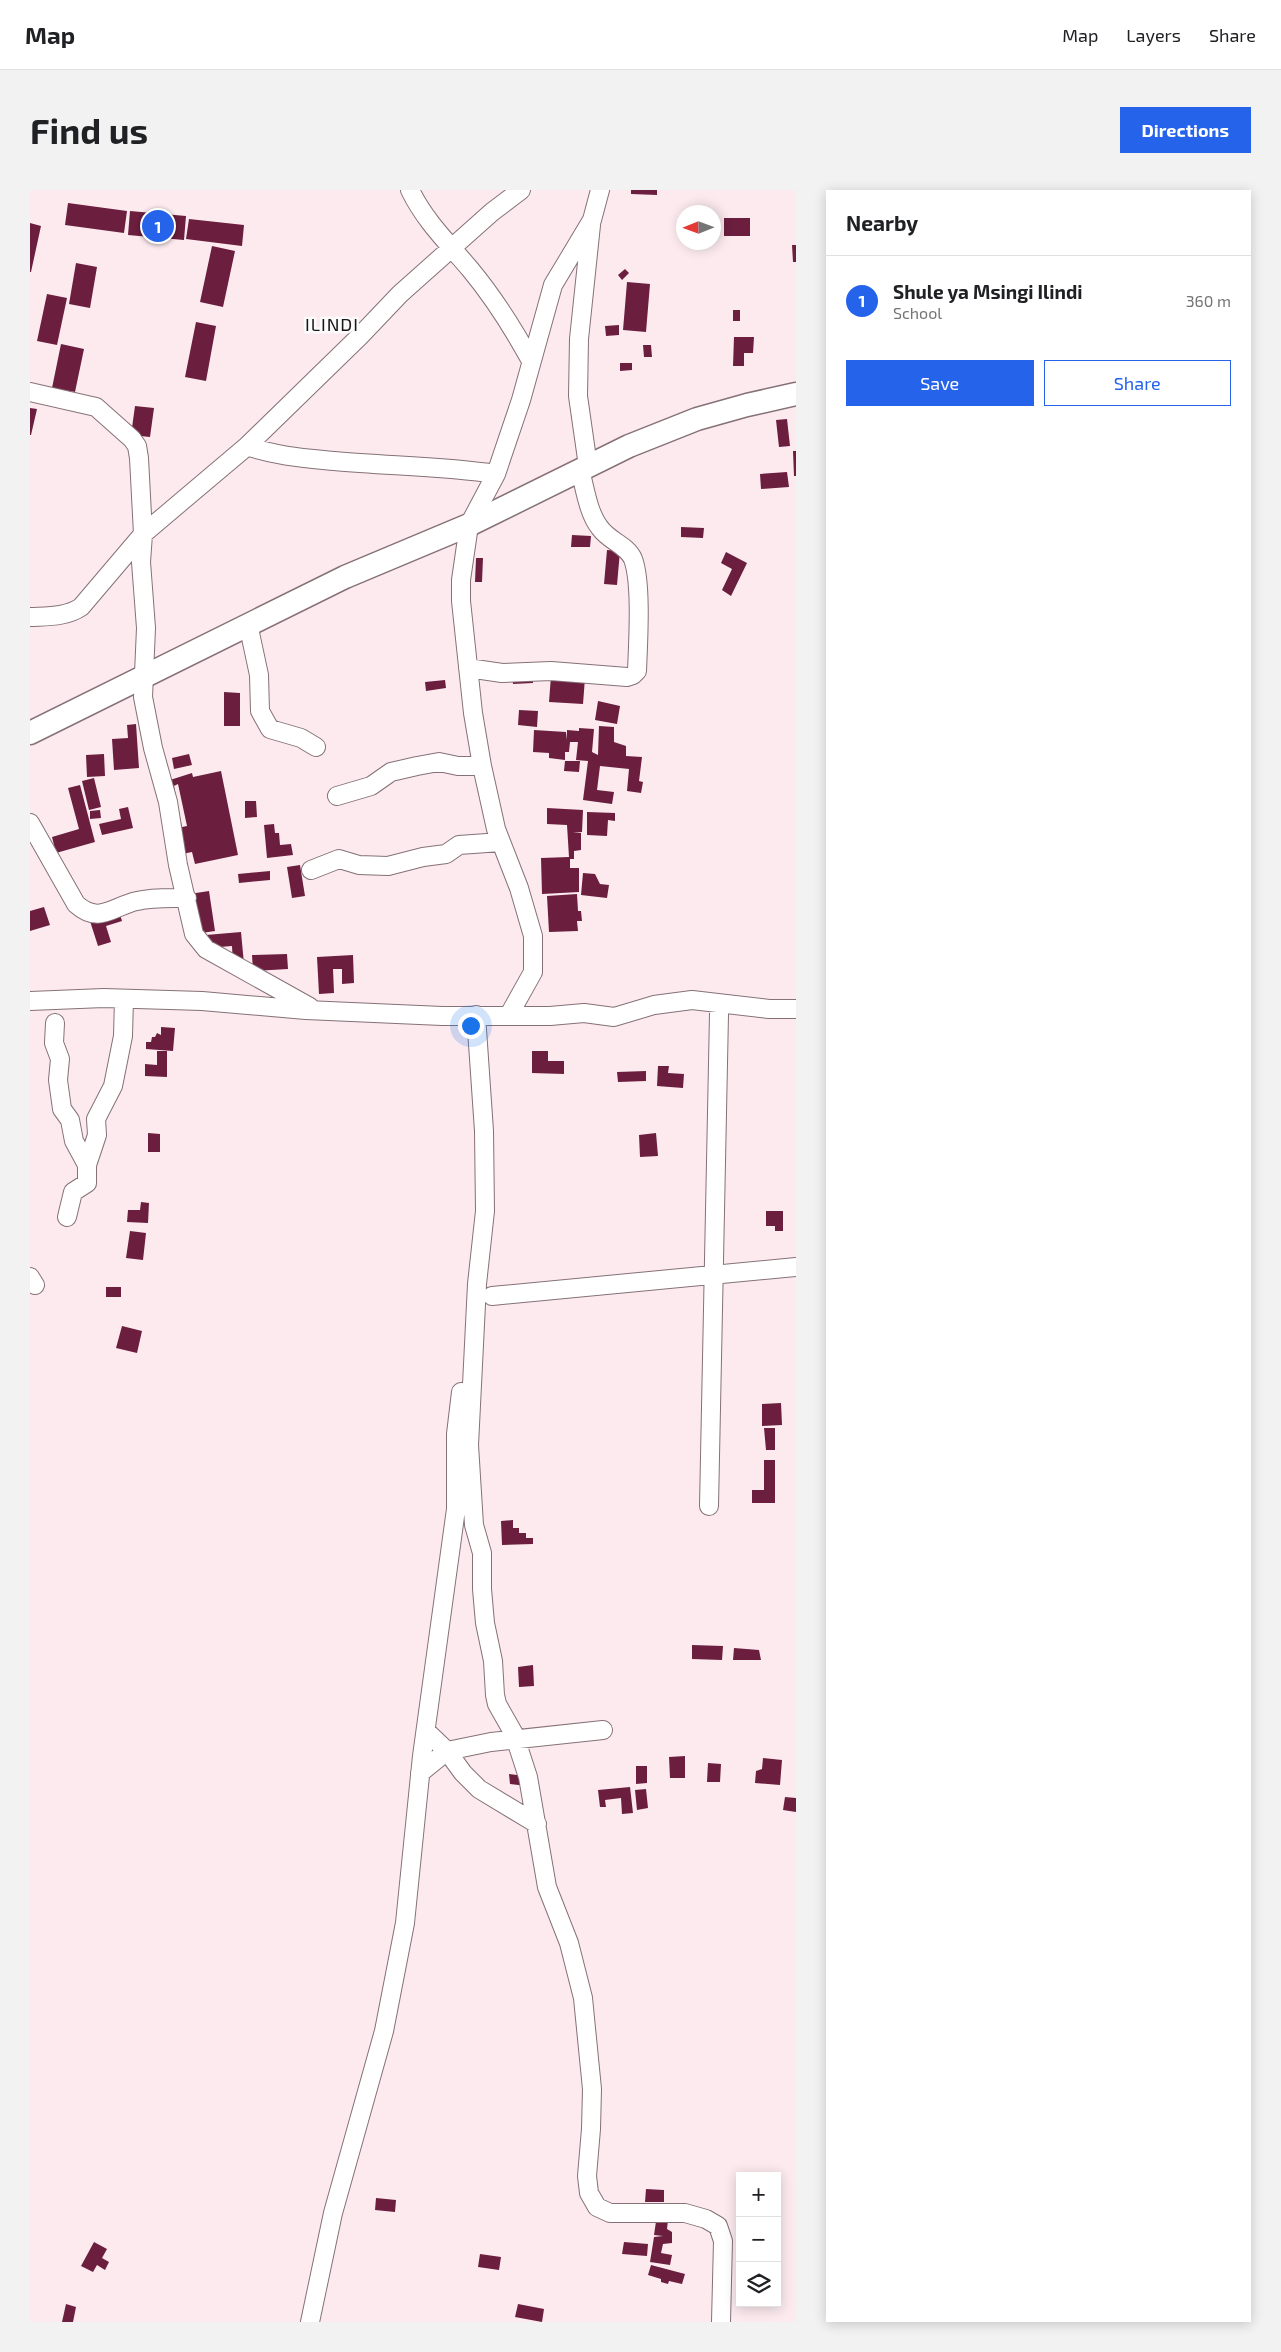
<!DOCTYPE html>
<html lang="en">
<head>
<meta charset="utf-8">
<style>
  body { margin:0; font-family:"Exo 2",sans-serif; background:#f2f2f2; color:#202124 }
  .controls { position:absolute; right:15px; bottom:15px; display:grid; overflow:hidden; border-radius:0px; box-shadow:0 2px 12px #0003 }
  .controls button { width:45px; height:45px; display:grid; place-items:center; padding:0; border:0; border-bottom:1px solid #e0e0e0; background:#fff; color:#202124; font:25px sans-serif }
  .compass { position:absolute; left:646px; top:15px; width:45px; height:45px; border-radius:50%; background:#fff; box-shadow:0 2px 12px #0003; rotate:269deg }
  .you { position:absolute; left:440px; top:835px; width:18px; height:18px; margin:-12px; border:4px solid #fff; border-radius:50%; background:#1a73e8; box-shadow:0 0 0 8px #1a73e833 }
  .badge { display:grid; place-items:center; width:32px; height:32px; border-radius:50%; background:#2563eb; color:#fff; font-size:16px; font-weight:700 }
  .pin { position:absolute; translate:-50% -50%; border:2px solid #fff; box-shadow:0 1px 5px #0006 }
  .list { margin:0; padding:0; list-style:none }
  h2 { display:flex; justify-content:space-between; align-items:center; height:65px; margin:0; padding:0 20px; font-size:21px }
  h2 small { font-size:16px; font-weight:400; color:#757577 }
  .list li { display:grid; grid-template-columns:32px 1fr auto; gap:15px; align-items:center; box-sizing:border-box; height:90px; padding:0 20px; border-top:1px solid #e0e0e0 }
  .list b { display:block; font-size:19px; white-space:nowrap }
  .list p { margin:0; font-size:16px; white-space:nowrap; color:#757577 }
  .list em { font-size:16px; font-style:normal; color:#757577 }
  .actions { display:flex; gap:10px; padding:15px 20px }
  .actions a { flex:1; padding:11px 0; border:1px solid #2563eb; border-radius:0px; text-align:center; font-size:18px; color:#2563eb }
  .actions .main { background:#2563eb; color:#fff }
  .icon { flex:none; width:28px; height:28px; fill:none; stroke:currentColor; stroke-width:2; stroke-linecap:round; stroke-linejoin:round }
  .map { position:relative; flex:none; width:766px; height:2132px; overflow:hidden; border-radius:0px }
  header { display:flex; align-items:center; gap:30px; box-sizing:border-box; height:70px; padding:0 25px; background:#fff; border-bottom:1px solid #e0e0e0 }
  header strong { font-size:24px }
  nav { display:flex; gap:28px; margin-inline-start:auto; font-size:18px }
  .intro { display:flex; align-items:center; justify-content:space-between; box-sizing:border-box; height:120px; padding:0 30px }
  h1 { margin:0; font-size:35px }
  .button { padding:12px 22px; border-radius:0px; background:#2563eb; color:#fff; font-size:18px; font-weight:700 }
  main { display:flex; gap:30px; padding:0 30px }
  aside { flex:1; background:#fff; border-radius:0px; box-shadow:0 2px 12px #0003 }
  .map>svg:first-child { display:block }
</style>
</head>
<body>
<header>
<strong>Map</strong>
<nav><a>Map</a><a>Layers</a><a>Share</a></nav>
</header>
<div class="intro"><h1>Find us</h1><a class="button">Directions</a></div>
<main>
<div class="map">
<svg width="766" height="2132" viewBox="0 0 766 2132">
  <rect width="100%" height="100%" fill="#fceaef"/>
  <!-- building -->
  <path fill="#6b1e3e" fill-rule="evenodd" d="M 601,0 L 627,0 L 627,5 L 601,4 Z
    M 38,13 L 97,21 L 94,43 L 35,35 Z
    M 100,21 L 156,26 L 154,50 L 98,45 Z
    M 694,28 L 720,28 L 720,46 L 694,46 Z
    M 159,29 L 214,35 L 212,56 L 156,49 Z
    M 0,33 L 11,36 L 1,82 L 0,82 Z
    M 762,55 L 766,55 L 766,72 L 763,72 Z
    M 182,56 L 205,61 L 193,117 L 170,112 Z
    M 46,73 L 67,77 L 60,118 L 39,114 Z
    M 595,79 L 599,83 L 592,90 L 588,85 Z
    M 597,92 L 620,94 L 616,142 L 593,140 Z
    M 17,104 L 37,108 L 27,155 L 7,151 Z
    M 703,120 L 710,120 L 710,131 L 703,131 Z
    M 166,132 L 186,136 L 176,191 L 155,187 Z
    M 589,135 L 589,145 L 576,146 L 575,136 Z
    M 704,147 L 724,147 L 723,163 L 714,163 L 714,176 L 703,176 Z
    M 31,154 L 54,159 L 45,202 L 22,198 Z
    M 613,155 L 621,155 L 622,167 L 614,167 Z
    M 590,173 L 602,173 L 602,180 L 590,181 Z
    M 105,216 L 124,218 L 120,247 L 101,245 Z
    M 0,218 L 7,219 L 1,245 L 0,245 Z
    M 757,229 L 760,256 L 749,257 L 746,230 Z
    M 763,261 L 766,261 L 766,286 L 764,286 Z
    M 757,282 L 759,297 L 731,299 L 730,284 Z
    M 651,337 L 674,338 L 673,348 L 651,347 Z
    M 542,345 L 561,346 L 560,357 L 541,357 Z
    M 577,360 L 590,361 L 587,395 L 574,394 Z
    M 696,362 L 717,373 L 701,406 L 692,400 L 702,379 L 691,373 Z
    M 446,368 L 453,368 L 452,392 L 445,392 Z
    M 503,485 L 503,493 L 483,494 L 482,486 Z
    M 521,486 L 555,488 L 553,514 L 519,512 Z
    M 415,490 L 416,498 L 396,501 L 395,492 Z
    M 194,502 L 210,503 L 210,536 L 194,536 Z
    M 568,511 L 590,516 L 587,534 L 565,530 Z
    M 489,520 L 508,521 L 507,537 L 488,535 Z
    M 106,534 L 109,578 L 84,580 L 82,549 L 98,548 L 97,535 Z
    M 569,536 L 584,537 L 584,552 L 596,556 L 596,566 L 612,567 L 609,591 L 613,592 L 611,603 L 597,601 L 599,579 L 570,576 L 567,600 L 584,602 L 582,614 L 553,610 L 558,571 L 546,570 L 548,552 L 540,552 L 539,562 L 535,562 L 535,570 L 519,568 L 519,563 L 503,562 L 504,540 L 536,542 L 537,550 L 537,540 L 549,541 L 549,538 L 564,539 L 562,562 L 568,565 Z
    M 74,564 L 75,586 L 57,587 L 56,565 Z
    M 159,564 L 162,575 L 144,579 L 142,568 Z
    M 535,571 L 550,571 L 549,582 L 534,581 Z
    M 191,581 L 208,665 L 165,674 L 162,662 L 147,665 L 140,590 L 162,583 L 163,587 ZM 148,594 L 157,636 L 152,637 L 144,596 Z
    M 64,588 L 71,617 L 59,620 L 52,591 Z
    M 50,595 L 65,652 L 26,663 L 22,647 L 49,639 L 38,598 Z
    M 215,611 L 226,611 L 227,627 L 215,628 Z
    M 98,617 L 103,638 L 72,645 L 69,634 L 91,629 L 89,619 Z
    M 517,618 L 553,620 L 552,642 L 543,643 L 551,643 L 551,660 L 544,661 L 544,669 L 540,669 L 540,678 L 549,678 L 549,702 L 512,704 L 511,668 L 539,667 L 537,635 L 517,634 Z
    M 70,620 L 71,628 L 60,629 L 60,621 Z
    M 557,622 L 585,623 L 585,631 L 578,630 L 577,646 L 557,645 Z
    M 244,634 L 245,643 L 249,643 L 250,655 L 261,654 L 263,665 L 237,668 L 234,635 Z
    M 270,675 L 275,706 L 262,708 L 257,677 Z
    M 240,681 L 240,690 L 209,693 L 208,684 Z
    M 553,683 L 565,684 L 570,694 L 579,695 L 577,708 L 551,705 Z
    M 179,701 L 185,741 L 158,745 L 153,705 Z
    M 547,704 L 548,721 L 551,721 L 552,731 L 547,731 L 548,741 L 519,742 L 517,706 Z
    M 14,717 L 20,735 L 0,741 L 0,721 Z
    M 88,718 L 92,731 L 76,736 L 81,752 L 68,756 L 59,728 Z
    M 211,742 L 214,774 L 203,775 L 202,756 L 177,758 L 176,745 Z
    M 257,764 L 258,779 L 223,781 L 222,765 Z
    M 323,765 L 324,793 L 312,794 L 312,779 L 303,779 L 304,803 L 289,804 L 287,767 Z
    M 131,837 L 145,838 L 143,861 L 116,859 L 116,852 L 121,852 L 122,847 L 125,847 L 127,843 L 131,845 Z
    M 127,861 L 137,861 L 137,887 L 115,886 L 115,874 L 127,875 Z
    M 502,861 L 518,861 L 518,871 L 534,871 L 534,884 L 502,883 Z
    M 628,876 L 639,876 L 638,883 L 654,884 L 653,898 L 627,896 Z
    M 616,881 L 616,891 L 588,892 L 587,882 Z
    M 118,943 L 130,944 L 130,962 L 118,962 Z
    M 626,943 L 628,966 L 610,967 L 609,945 Z
    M 111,1012 L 119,1013 L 118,1033 L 97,1032 L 98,1020 L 110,1020 Z
    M 736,1021 L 753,1021 L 753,1041 L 745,1041 L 745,1036 L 736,1036 Z
    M 100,1041 L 116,1043 L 113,1070 L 96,1068 Z
    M 76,1097 L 91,1097 L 91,1107 L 76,1107 Z
    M 92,1136 L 112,1141 L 107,1163 L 86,1158 Z
    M 751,1213 L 752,1235 L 732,1236 L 732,1214 Z
    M 734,1238 L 745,1238 L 745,1260 L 736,1260 Z
    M 734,1270 L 745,1270 L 745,1313 L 722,1313 L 722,1300 L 734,1300 Z
    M 483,1330 L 483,1338 L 489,1338 L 489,1343 L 496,1343 L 496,1348 L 503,1348 L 503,1354 L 472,1355 L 471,1331 Z
    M 662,1455 L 693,1456 L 692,1470 L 662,1469 Z
    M 704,1458 L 729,1460 L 731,1470 L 703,1470 Z
    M 503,1475 L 504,1496 L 489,1497 L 488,1477 Z
    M 655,1566 L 655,1588 L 640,1588 L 639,1567 Z
    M 733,1568 L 752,1570 L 750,1595 L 725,1593 L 726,1581 L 732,1579 Z
    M 678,1573 L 691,1574 L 690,1592 L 677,1592 Z
    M 606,1576 L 617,1576 L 617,1593 L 606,1594 Z
    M 479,1584 L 495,1586 L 497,1596 L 480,1594 Z
    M 600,1597 L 603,1623 L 592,1624 L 591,1608 L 575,1610 L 576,1617 L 570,1617 L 568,1600 Z
    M 616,1599 L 618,1618 L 607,1620 L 605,1600 Z
    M 755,1607 L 766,1608 L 766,1622 L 753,1620 Z
    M 616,1999 L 634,2000 L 634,2012 L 615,2012 Z
    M 346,2008 L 366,2010 L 365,2022 L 345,2020 Z
    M 628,2018 L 653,2021 L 651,2032 L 638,2030 L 637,2039 L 642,2042 L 642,2053 L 633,2054 L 631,2063 L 642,2065 L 640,2075 L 620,2072 L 624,2047 L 633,2046 L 624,2045 Z
    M 64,2052 L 77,2059 L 72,2068 L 79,2072 L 75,2080 L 67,2075 L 63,2082 L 51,2076 Z
    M 594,2052 L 618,2054 L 617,2066 L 592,2064 Z
    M 450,2064 L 471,2067 L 469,2080 L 448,2077 Z
    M 621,2075 L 655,2084 L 652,2094 L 639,2091 L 638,2094 L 631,2092 L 631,2089 L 618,2085 Z
    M 36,2114 L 46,2117 L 43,2132 L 32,2132 Z
    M 488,2114 L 514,2119 L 512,2132 L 485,2127 Z"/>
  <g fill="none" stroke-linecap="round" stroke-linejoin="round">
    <!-- minor casing -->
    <g stroke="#857177" stroke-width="20">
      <path id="minor" d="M 380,0 C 395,31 418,53 440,79 C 464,108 483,138 501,171
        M 0,202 L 66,217 L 102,249 L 107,256 L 109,268 L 113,344 L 111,372 L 116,438 L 113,507 L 123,558 L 138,612 L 148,675 L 164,744 L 176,759 L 280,817
        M 217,256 C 246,266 274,268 304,271 C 358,276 413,276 466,284
        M 558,276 L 548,206 L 549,149 L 561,35
        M 0,427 C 18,426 36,427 51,417 L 113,344 L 216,257 L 330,146 L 370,104 L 462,22 L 491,0
        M 212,438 L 220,443 L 229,485 L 230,521 L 240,539 L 271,548 L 286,557
        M 438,478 L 472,483 L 521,481 L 597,487 L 603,485 L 607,481 C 608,454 612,393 603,369 C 597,355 579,351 570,338 C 558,323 555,298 550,280
        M 307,606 L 341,596 L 361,582 L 387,576 L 409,572 L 428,576 L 452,576
        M 0,633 L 46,714 C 69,735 83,716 107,711 C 123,707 140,708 157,708
        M 281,680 L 309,669 L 329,675 L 358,676 L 393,667 L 416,664 L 429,655 L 471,652
        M 0,811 L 74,808 L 172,811 L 276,820 L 412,826 L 520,826 L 554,823 L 584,827 L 624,815 L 662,810 L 739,819 L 766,819
        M 446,825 L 454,941 L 455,1021 L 447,1094 L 439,1255 L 444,1335 L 452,1363 L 452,1399 L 455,1433 L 463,1471 L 465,1505 L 467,1514 L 484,1544 L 498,1587 L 517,1697 L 539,1753 L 553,1808 L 562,1899 L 561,1939 L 557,1986 L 559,2003 L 567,2017 L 580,2023 L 655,2023 L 676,2029 L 688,2036 L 693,2051 L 691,2132
        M 479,825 L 503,782 L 503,746 L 489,698 L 466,639 L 452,576 L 443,523 L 431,411 L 431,390 L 439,335 L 466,284 L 491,210 L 523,95 L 562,30 L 570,0
        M 25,833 L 24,853 L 30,869 L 28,890 L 32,919 L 40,930 L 44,951 L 57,975 L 57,993 L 43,1002 L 37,1027
        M 57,975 L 67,945 L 66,929 L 83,896 L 93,846 L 94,809
        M 0,1087 L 5,1095
        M 462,1106 L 766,1077
        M 679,1316 L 689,824
        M 396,1541 L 417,1561 L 461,1552 L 573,1540
        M 390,1583 L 417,1561 L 433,1583 L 449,1599 L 507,1634
        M 280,2132 L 303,2023 L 354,1841 L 375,1733 L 392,1566 L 426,1319 L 426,1244 L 431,1202"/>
    </g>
    <!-- tertiary casing -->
    <g stroke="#857177" stroke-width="25">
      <path id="tertiary" d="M 0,543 L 315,387 L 439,335 L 599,256 L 667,229 L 717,215 L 766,204"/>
    </g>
    <!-- minor -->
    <use href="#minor" stroke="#fff" stroke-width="18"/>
    <!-- tertiary -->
    <use href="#tertiary" stroke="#fff" stroke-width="22"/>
  </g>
  <g text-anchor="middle" stroke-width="5" stroke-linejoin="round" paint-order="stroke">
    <!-- quarter labels -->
    <g font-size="18" letter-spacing="1" fill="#1c1416" stroke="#fcfcfc">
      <text x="302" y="141">ILINDI</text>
    </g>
  </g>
</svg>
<div class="controls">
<button>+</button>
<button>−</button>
<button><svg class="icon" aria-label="layers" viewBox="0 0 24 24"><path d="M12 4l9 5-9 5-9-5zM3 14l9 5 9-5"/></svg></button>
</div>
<svg class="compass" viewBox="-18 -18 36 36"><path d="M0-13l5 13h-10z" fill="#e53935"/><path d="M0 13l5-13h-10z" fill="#757577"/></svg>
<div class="you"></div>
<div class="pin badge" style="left:128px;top:36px">1</div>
</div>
<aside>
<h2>Nearby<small></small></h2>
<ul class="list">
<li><span class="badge">1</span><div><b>Shule ya Msingi Ilindi</b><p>School</p></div><em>360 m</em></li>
</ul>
<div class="actions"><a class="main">Save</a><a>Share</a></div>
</aside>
</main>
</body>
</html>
